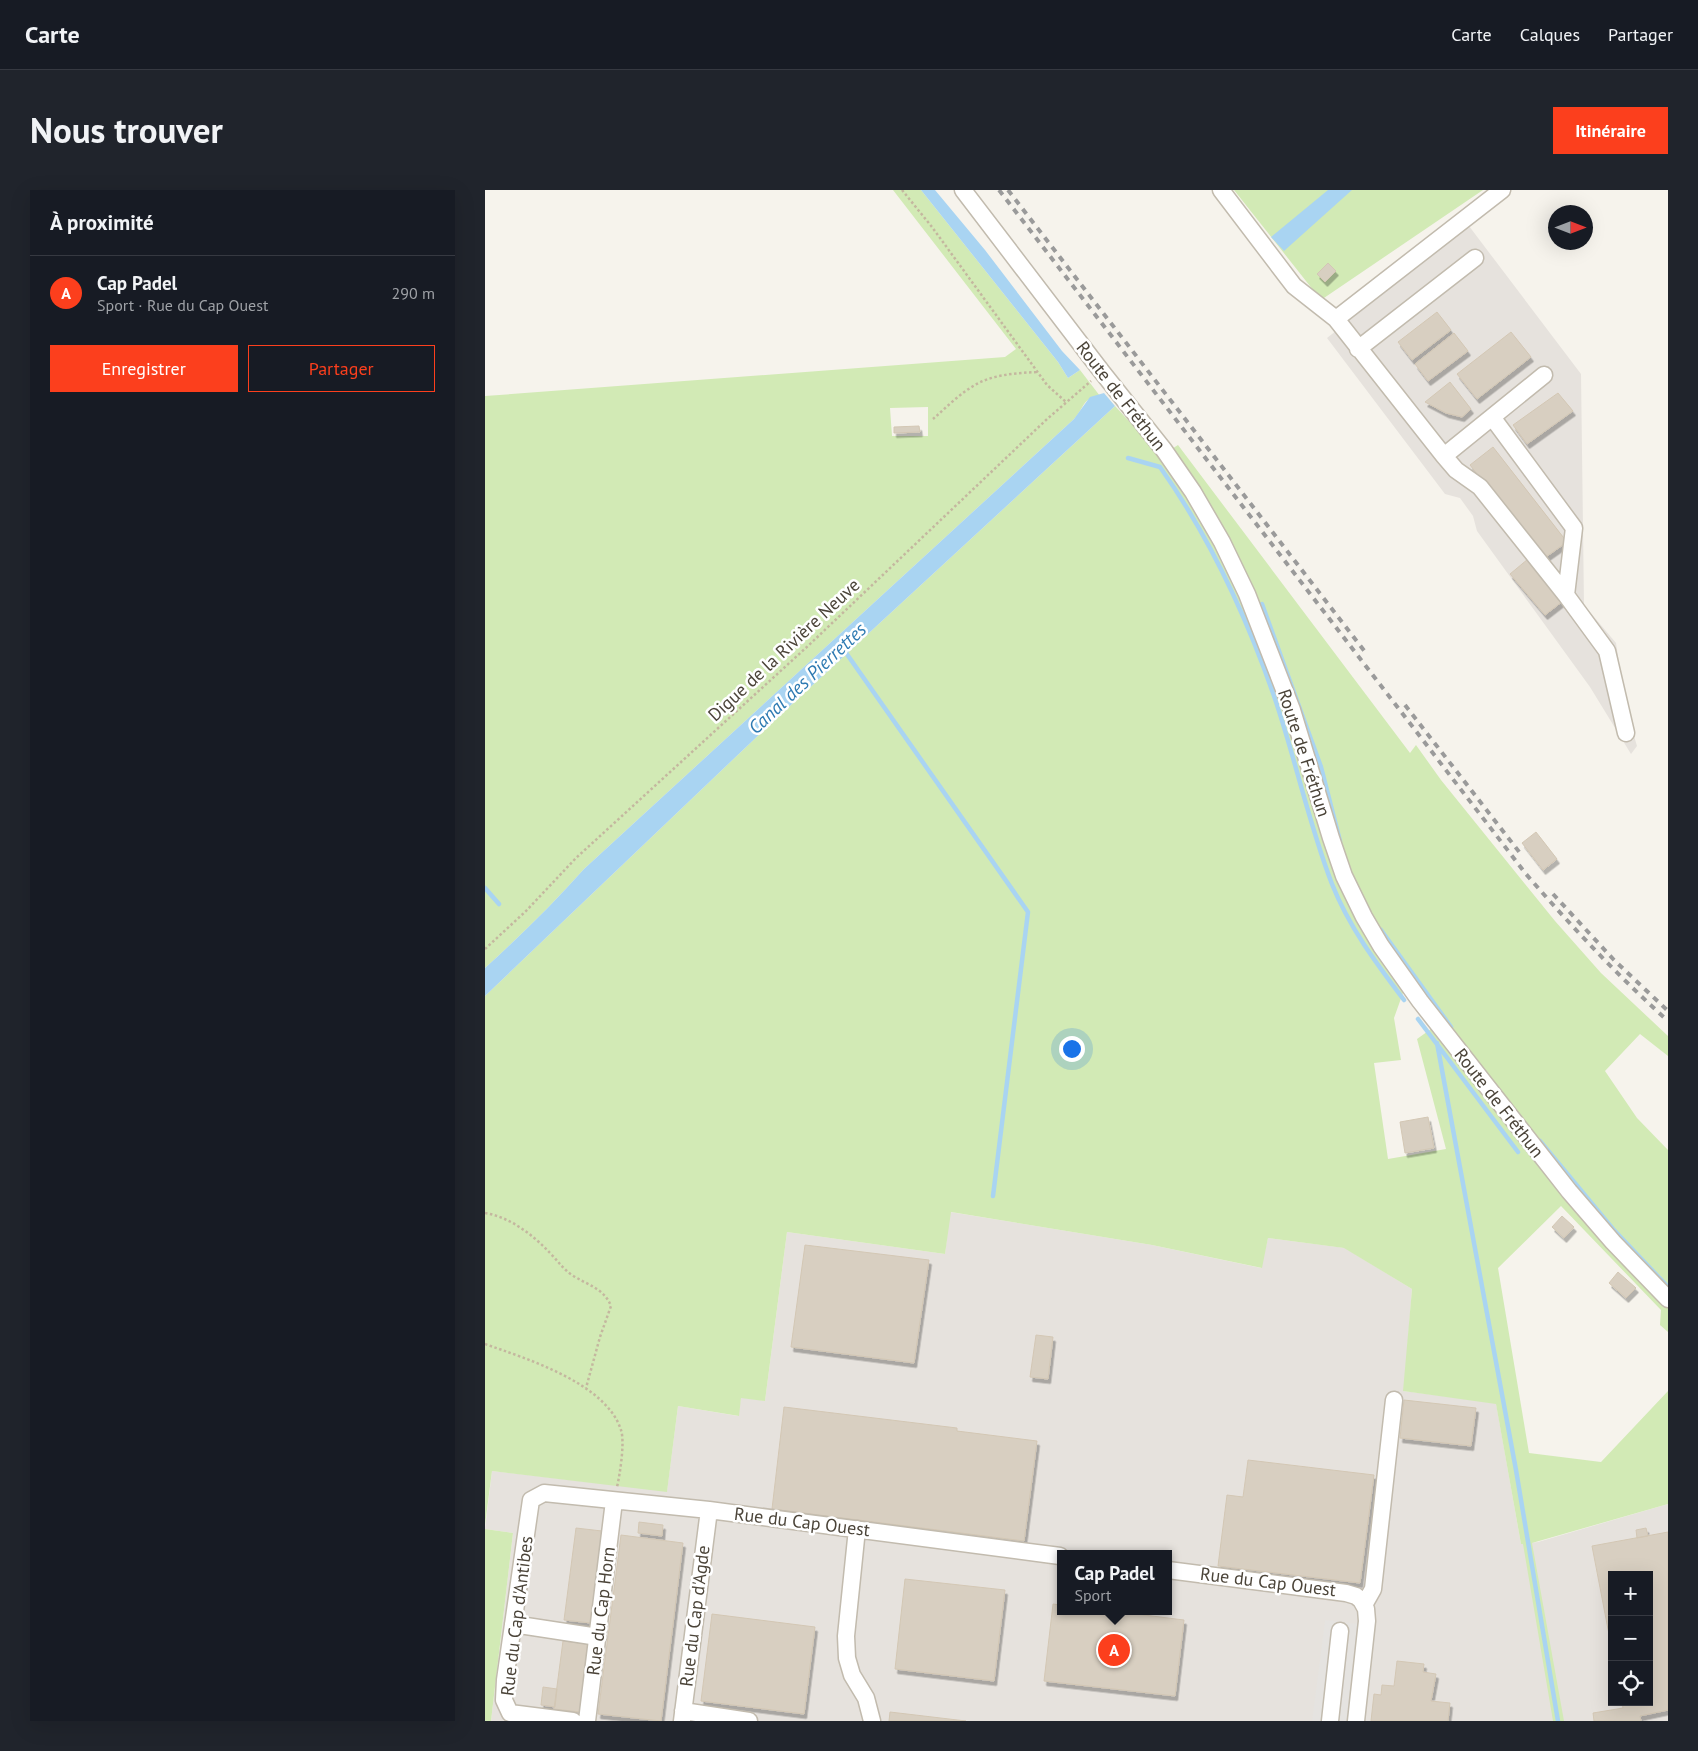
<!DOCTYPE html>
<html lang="fr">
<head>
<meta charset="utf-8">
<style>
  body { margin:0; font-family:"PT Sans",sans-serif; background:#20242c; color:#f1f3f6 }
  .controls { position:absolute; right:15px; bottom:15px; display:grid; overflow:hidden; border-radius:0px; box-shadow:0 5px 20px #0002 }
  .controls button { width:45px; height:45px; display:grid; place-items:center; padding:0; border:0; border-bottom:1px solid #363941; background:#171b24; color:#f1f3f6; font:25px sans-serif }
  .compass { position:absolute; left:1063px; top:15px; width:45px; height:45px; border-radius:50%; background:#171b24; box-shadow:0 5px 20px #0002; rotate:90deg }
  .you { position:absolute; left:586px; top:858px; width:18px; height:18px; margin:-12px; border:4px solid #fff; border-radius:50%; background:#1a73e8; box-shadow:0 0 0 8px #1a73e833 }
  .badge { display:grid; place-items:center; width:32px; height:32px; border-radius:50%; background:#fc3f1d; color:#fff; font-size:16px; font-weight:700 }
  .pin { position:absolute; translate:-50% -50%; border:2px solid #fff; box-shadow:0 1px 5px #0006 }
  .popup { position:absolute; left:572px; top:1360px; width:115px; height:65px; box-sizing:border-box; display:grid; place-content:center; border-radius:0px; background:#171b24; filter:drop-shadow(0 1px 4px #0005); font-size:16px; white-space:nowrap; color:#9ea1a6 }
  .popup b { font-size:19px; color:#f1f3f6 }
  .popup::after { content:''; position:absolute; left:50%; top:100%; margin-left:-10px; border:10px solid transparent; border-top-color:#171b24 }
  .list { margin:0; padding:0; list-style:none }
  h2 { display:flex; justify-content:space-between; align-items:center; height:65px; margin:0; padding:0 20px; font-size:21px }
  h2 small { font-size:16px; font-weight:400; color:#9ea1a6 }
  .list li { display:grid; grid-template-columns:32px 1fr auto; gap:15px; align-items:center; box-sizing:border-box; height:75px; padding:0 20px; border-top:1px solid #363941 }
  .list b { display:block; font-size:19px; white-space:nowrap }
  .list p { margin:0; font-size:16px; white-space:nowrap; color:#9ea1a6 }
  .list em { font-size:16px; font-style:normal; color:#9ea1a6 }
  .actions { display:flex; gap:10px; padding:15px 20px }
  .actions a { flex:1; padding:11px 0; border:1px solid #fc3f1d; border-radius:0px; text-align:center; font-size:18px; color:#fc3f1d }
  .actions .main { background:#fc3f1d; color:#fff }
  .icon { flex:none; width:28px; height:28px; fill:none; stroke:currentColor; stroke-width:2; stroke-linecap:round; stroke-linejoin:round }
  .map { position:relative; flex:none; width:1183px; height:1531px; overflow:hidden; border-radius:0px }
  header { display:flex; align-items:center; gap:30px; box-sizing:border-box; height:70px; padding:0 25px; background:#171b24; border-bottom:1px solid #363941 }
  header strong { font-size:24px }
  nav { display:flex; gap:28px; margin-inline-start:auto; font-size:18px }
  .intro { display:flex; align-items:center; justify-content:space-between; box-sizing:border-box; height:120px; padding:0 30px }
  h1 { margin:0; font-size:35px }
  .button { padding:12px 22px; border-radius:0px; background:#fc3f1d; color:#fff; font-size:18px; font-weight:700 }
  main { display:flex; gap:30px; padding:0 30px }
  aside { flex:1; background:#171b24; border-radius:0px; box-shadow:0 5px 20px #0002 }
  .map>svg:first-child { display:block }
</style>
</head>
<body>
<header>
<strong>Carte</strong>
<nav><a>Carte</a><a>Calques</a><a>Partager</a></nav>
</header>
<div class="intro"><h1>Nous trouver</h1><a class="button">Itinéraire</a></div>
<main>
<aside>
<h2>À proximité<small></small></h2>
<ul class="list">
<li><span class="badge">A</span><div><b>Cap Padel</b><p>Sport · Rue du Cap Ouest</p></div><em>290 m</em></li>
</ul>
<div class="actions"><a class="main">Enregistrer</a><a>Partager</a></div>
</aside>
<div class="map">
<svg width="1183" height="1531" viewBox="0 0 1183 1531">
  <defs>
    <filter id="shadow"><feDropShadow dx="2.5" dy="4.5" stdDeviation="0" flood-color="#0004"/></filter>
  </defs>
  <rect width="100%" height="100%" fill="#f6f3ec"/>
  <!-- industrial -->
  <path fill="#e6e2dd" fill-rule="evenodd" d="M 984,36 L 1096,184 L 1099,415 L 1131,453 L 1141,519 L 1152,556 L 1146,564 L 1105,497 L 992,341 L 988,326 L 975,308 L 960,304 L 842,148 Z
    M 465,1022 L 667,1055 L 776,1078 L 783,1048 L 860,1058 L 927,1099 L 919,1201 L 1011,1213 L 1036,1354 L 1053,1352 L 1183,1314 L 1183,1531 L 6,1531 L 28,1343 L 0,1339 L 7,1281 L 182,1301 L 193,1216 L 253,1226 L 256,1207 L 280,1211 L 302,1042 L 460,1064 ZM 575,1364 L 683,1364 L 683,1421 L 575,1421 ZM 1127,1385 L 1164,1385 L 1164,1512 L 1127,1512 Z"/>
  <!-- green -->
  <path fill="#d2eab5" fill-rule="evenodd" d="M 408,0 L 436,0 L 573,172 L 583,188 L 595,180 L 615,206 C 597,208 600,217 589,229 L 99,679 C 68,714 35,746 0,778 L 0,206 L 520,167 L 531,159 ZM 443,217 L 443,246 L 407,246 L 405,218 Z
    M 749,0 L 998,0 L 836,110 Z
    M 630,216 L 676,266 L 693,255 L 925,563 L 931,555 L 956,590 L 1070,731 L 1116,783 L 1183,846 L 1183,866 L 1155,844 L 1120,881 L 1152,928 L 1183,960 L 1183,1142 L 1175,1135 L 1176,1120 L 1076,1016 L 1013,1078 L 1044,1263 L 1116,1272 L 1183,1201 L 1183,1314 L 1047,1353 L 1079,1531 L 1068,1531 L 1038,1354 L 1036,1354 L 1011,1214 L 918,1201 L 927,1099 L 859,1058 L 783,1048 L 777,1078 L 667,1055 L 466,1022 L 460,1064 L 302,1042 L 280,1211 L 256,1208 L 254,1226 L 193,1216 L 182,1302 L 7,1281 L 0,1335 L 0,806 L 281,538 ZM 919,800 L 946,839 L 932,849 L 961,959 L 903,969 L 889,873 L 916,870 L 909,828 Z
    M 0,1339 L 28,1343 L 6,1531 L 0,1531 Z"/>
  <!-- parking -->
  <path fill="#e5e3e0" d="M 840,1430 L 873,1434 L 861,1531 L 827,1531 Z"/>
  <!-- water -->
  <path fill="#a9d4f2" d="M 436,0 L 450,0 L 500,60 L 577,161 L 595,180 L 583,188 L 573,172 Z
    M 843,0 L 867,0 L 799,61 L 786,47 Z
    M 619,203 L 630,216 L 281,538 L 0,806 L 0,778 C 35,746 68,714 99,679 L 589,229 L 605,207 Z"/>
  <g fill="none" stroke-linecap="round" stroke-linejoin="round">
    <!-- stream -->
    <path stroke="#a9d4f2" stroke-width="4.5" d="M 643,268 L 675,277 C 724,346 760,423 788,503 C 810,566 823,632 847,694 C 864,737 891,773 919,810
      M 777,414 L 836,577 L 855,651
      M 359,460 L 543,722 L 508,1006
      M 0,698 L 14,714
      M 896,740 L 966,837
      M 933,829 L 1033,962
      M 952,853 L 1031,1280 L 1073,1531
      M 1055,951 L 1128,1039 L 1183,1097"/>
  </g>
  <!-- building -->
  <path fill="#d8cfc1" stroke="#d3c7b4" filter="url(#shadow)" d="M 843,73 L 851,81 L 840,92 L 832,84 Z
    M 952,122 L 966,140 L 927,170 L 913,152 Z
    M 1026,142 L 1046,167 L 992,209 L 972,184 Z
    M 969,143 L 983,161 L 943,191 L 930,174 Z
    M 965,192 L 986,219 L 977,227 L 961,223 L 940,212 Z
    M 1073,203 L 1088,221 L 1042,254 L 1028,235 Z
    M 434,236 L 435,242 L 409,243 L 409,237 Z
    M 1008,257 L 1082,352 L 1058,369 L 985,275 Z
    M 1043,369 L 1078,411 L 1060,425 L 1025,384 Z
    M 1051,642 L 1072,669 L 1058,680 L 1037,653 Z
    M 943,927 L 949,958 L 920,963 L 915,932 Z
    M 1077,1026 L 1089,1037 L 1079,1048 L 1067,1037 Z
    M 320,1055 L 444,1070 L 429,1173 L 306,1157 Z
    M 1133,1082 L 1151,1098 L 1141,1108 L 1124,1093 Z
    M 551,1145 L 568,1147 L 563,1189 L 545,1187 Z
    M 919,1210 L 991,1218 L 986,1256 L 915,1248 Z
    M 299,1217 L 472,1238 L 472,1241 L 552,1251 L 539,1351 L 287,1319 Z
    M 763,1270 L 889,1285 L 875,1393 L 733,1376 L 742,1305 L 758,1307 Z
    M 154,1332 L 178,1335 L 177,1346 L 153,1343 Z
    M 91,1338 L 117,1341 L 106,1433 L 79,1430 Z
    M 1161,1338 L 1163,1346 L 1152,1348 L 1151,1340 Z
    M 1183,1342 L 1183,1520 L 1155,1526 L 1156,1531 L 1109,1531 L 1108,1523 L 1138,1518 L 1137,1512 L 1164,1512 L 1164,1385 L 1127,1385 L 1127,1460 L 1107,1356 Z
    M 136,1345 L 198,1353 L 176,1531 L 113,1524 Z
    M 420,1389 L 520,1400 L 509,1491 L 410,1479 Z
    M 568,1414 L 575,1415 L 575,1421 L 627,1421 L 699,1430 L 690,1506 L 559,1491 Z
    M 227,1424 L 330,1437 L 319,1524 L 216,1511 Z
    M 78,1451 L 103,1454 L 95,1522 L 69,1519 Z
    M 912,1471 L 939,1474 L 938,1482 L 951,1484 L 946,1511 L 965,1513 L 963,1531 L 886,1531 L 889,1504 L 896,1505 L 897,1495 L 909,1496 Z
    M 58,1497 L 72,1499 L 70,1517 L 56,1515 Z
    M 405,1522 L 481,1531 L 404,1531 Z"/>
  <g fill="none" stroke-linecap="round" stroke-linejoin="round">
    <!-- minor casing -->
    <g stroke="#c2bbae" stroke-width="19">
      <path id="minor" d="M 478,0 L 617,182 L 679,260 L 708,302 L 737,352 L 762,404 L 807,520 L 846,648 L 859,686 L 879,727 L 896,756 L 935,811 L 1084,1001 L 1128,1052 L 1183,1109
        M 736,0 L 809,96 L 851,129 L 1017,0
        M 851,129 L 959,266 L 971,280 L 995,297 L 1081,405 L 1122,461 L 1141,543
        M 873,159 L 990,68
        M 1007,227 L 1089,338 L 1081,405
        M 959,266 L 1059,185
        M 372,1339 L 361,1446 L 362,1468 L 367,1485 L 381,1508 L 387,1531
        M 683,1380 L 861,1403 L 871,1406 L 876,1410 L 881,1419 L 882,1431 L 871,1531
        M 879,1415 L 888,1399 L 909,1210
        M 28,1434 L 113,1447
        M 198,1521 L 264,1531
        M 88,1531 L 25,1523 L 19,1510 L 20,1490 L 46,1310 L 59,1303 L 224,1320 L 575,1366
        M 102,1531 L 129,1311
        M 197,1531 L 224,1320
        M 845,1531 L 855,1441"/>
    </g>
    <!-- path -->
    <path stroke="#c4b79f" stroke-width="2.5" stroke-dasharray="2.5 2.5" stroke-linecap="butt" d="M 417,0 L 447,37 L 562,195 L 581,212
      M 448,229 C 463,216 479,199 498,191 C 515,184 534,183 552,182
      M 0,759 L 41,721 L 91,668 L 324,455 L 561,230 L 606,191
      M 0,1023 C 25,1027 48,1045 65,1063 C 73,1071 78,1079 87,1085 C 102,1095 119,1098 126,1116 L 115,1147 L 101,1198
      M 0,1154 C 42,1169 121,1193 136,1240 C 140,1252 135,1284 132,1297"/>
    <!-- minor -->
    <use href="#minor" stroke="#fff" stroke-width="16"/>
    <!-- rail -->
    <path stroke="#9a9a9a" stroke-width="4" stroke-dasharray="6 6" stroke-linecap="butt" d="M 514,0 L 1041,684 C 1086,736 1132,785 1183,831
      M 523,0 L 881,463
      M 920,515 L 1035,663
      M 1068,704 L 1129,770 L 1183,821"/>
  </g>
  <g text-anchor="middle" stroke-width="5" stroke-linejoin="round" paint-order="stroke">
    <!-- street labels -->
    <g font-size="18" fill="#4b4439" stroke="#fff">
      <text transform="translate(636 206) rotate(52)" y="6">Route de Fréthun</text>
      <text transform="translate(299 460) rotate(-43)" y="6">Digue de la Rivière Neuve</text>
      <text transform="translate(819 563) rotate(72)" y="6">Route de Fréthun</text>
      <text transform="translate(1014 913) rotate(52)" y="6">Route de Fréthun</text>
      <text transform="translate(317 1332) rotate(7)" y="6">Rue du Cap Ouest</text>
      <text transform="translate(783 1392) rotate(7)" y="6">Rue du Cap Ouest</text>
      <text transform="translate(116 1421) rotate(-83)" y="6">Rue du Cap Horn</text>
      <text transform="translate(32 1426) rotate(-83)" y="6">Rue du Cap d'Antibes</text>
      <text transform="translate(210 1426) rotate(-83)" y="6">Rue du Cap d'Agde</text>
    </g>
    <!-- water labels -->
    <g font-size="19" font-style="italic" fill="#2e7ab2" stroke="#fff">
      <text transform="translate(322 488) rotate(-43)" y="7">Canal des Pierrettes</text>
    </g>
  </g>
</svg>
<div class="controls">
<button>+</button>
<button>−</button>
<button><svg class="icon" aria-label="locate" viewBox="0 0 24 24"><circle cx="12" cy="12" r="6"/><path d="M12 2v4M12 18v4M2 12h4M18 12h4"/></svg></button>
</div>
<svg class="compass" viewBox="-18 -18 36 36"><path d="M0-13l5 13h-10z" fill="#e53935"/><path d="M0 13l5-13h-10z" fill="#9ea1a6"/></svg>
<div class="you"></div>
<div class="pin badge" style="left:629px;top:1460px">A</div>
<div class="popup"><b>Cap Padel</b>Sport</div>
</div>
</main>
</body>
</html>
